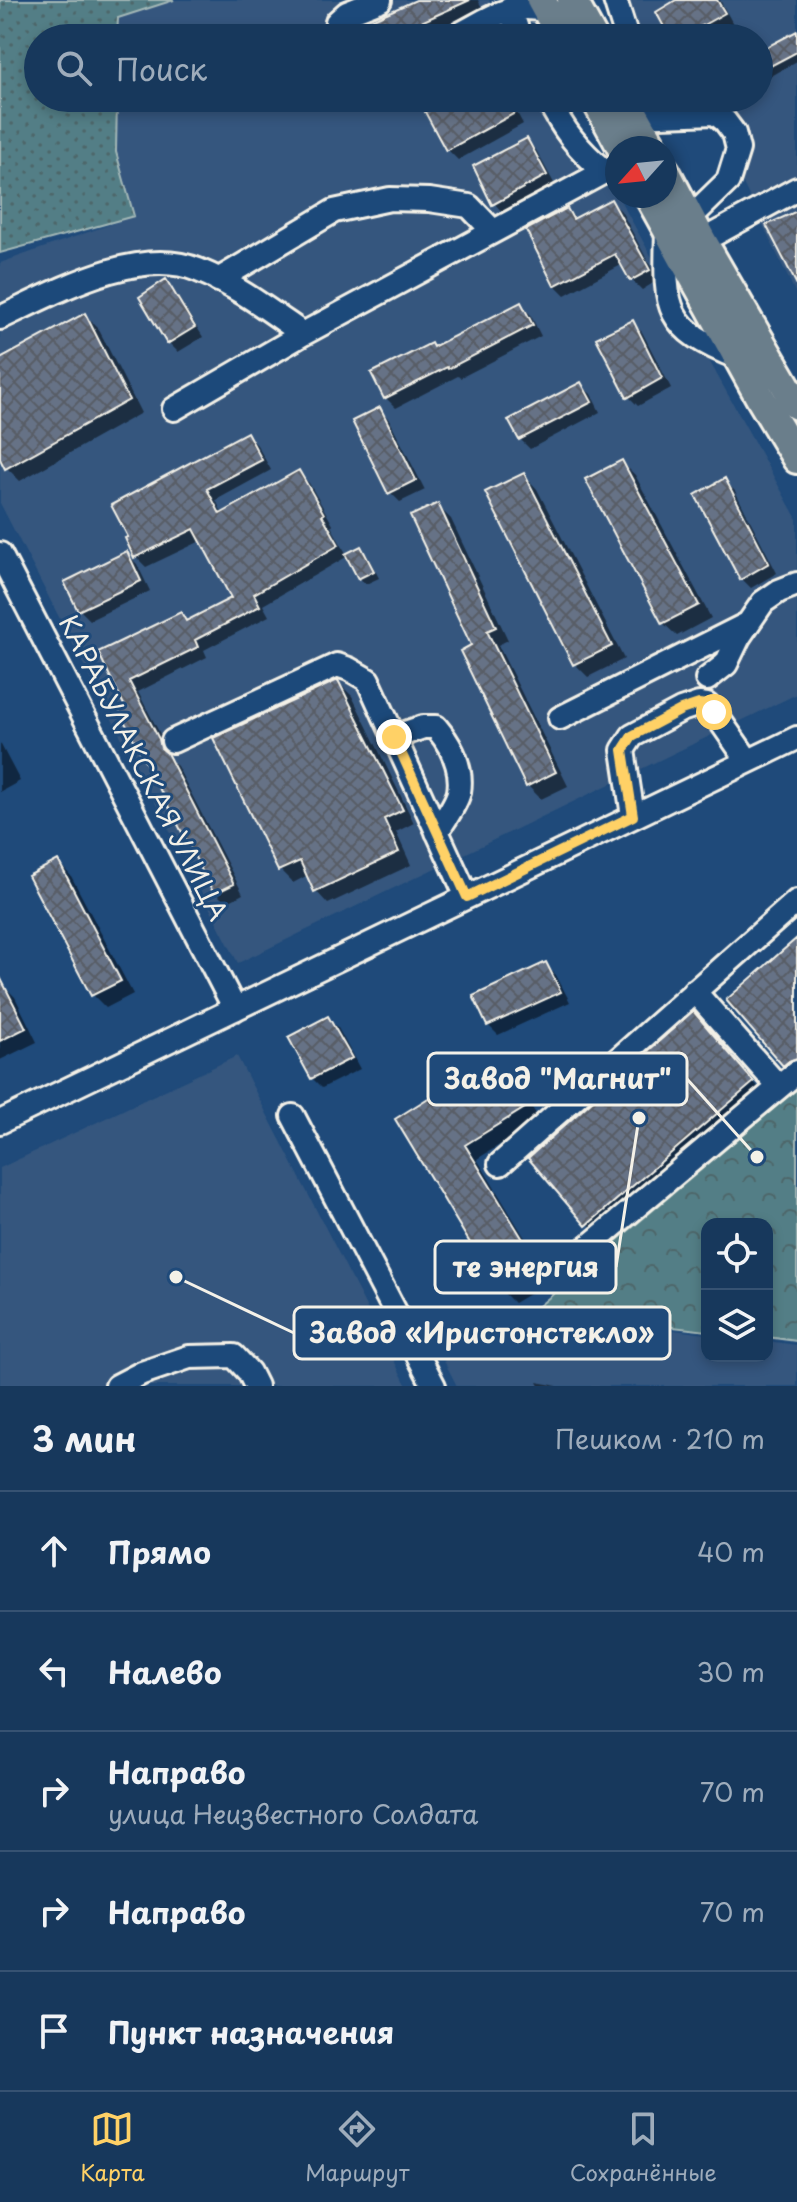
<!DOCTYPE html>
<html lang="ru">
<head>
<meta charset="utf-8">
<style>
  body { margin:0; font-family:"Playpen Sans",sans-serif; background:#244365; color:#f1f3f6 }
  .controls { position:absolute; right:24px; bottom:24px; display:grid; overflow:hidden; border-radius:16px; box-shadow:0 4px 12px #0003 }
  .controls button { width:72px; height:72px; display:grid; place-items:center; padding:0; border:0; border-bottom:2px solid #365272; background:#17385c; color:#f1f3f6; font:40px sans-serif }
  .compass { position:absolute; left:605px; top:136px; width:72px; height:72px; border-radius:50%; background:#17385c; box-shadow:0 4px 12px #0003; rotate:243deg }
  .stop { position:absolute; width:24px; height:24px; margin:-18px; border:6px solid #ffd166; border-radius:50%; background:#fff }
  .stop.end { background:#ffd166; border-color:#fff; box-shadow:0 2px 8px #0008 }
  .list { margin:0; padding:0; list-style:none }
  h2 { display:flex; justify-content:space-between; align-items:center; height:104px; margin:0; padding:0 32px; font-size:34px }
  h2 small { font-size:26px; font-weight:400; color:#9eacbb }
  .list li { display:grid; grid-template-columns:52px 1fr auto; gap:24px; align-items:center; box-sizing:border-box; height:120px; padding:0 32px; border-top:2px solid #365272 }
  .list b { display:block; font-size:30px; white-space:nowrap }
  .list p { margin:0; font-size:26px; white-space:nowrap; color:#9eacbb }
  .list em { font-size:26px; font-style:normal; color:#9eacbb }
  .icon { flex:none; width:44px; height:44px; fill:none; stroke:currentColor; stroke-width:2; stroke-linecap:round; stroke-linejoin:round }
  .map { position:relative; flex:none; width:797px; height:1386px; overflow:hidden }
  .search { position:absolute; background:#17385c; box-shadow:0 4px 12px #0003; left:24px; right:24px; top:24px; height:88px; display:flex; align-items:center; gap:20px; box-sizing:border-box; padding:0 28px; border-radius:44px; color:#9eacbb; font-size:30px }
  .sheet { height:704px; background:#17385c }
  nav { display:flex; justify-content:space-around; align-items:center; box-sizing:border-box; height:112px; border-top:2px solid #365272; background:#17385c; font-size:22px; color:#9eacbb }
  nav a { display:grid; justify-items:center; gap:4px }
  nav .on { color:#ffd166 }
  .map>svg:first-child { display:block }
</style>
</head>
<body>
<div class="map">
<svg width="797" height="1386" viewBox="0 0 797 1386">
  <defs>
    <pattern id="grass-dots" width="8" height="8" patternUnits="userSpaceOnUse" patternTransform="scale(2)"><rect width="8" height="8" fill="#537e86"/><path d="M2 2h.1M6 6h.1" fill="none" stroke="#4e6669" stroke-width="1.8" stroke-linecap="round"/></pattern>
    <pattern id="forest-crowns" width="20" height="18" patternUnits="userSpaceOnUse" patternTransform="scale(2)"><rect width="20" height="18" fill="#537e86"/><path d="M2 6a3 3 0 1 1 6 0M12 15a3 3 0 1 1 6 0" fill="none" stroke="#4e6669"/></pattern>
    <pattern id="building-cross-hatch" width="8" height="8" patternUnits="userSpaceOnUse" patternTransform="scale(2)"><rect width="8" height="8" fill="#667286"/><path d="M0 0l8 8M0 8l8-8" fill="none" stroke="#585d66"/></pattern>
  </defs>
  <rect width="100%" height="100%" fill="#1f4a7a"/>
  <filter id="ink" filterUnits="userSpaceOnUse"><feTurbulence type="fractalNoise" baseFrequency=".0125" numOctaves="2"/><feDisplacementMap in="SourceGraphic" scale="16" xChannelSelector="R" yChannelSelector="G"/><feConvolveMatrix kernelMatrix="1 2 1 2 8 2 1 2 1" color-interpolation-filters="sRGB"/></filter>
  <g filter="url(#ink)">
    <!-- built -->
    <path fill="#34567e" d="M 174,0 L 489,0 L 509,38 L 117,38 L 118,18 Z
      M 611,0 L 797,0 L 797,296 L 702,98 L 759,98 L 759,38 L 631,38 Z
      M 117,98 L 540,98 L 569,155 L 619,198 L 797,519 L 797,694 L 238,963 L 0,503 L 0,263 L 134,216 L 116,152 Z
      M 237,1056 L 407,1386 L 0,1386 L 0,1168 Z
      M 558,1316 L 707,1334 L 707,1356 L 767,1356 L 767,1341 L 797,1345 L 797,1386 L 457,1386 L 425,1324 Z"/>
    <!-- grass -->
    <path fill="url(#grass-dots)" stroke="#a4b8b7" stroke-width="2" d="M 0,0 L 174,0 L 118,18 L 117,38 L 38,38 L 38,98 L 117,98 L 116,152 L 134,216 L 0,253 Z"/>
    <!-- forest -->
    <path fill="url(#forest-crowns)" stroke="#a4b8b7" stroke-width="2" d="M 797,1089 L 797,1341 L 767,1337 L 767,1224 L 707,1224 L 707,1331 L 533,1311 Z"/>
    <!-- shadow -->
    <path fill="#0007" d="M 421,0 L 478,0 L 482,8 L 417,38 L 381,38 Z
      M 680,0 L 720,0 L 733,24 L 707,38 L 673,38 Z
      M 797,33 L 797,61 L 765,79 L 759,73 L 759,54 Z
      M 454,98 L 509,98 L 523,124 L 458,160 L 448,150 Z
      M 526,140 L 536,150 L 555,185 L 503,213 L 494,203 Z
      M 611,201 L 621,211 L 658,280 L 642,290 L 632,280 L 623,264 L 565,295 L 555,285 L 567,210 L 576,219 Z
      M 165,282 L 175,292 L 203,337 L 178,352 L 168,342 Z
      M 520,304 L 530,314 L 541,336 L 460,378 L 458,376 L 396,408 L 386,398 L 434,349 Z
      M 85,315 L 98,328 L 141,413 L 20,481 L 7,468 L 0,454 L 0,361 Z
      M 632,322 L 642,332 L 671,388 L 638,406 L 628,396 Z
      M 581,385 L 591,394 L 600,412 L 530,449 L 520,439 Z
      M 380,410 L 389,419 L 425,490 L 400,502 L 390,492 Z
      M 247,434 L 257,445 L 271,470 L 216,500 L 223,515 L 299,473 L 309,483 L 333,525 L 331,526 L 347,555 L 361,548 L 367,555 L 379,578 L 366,584 L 359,578 L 348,556 L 263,605 L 269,616 L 204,650 L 207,657 L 138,692 L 169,751 L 170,760 L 177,766 L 243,894 L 226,903 L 216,893 L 101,653 L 181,614 L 189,622 L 234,598 L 203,540 L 146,567 L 136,557 Z
      M 622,462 L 635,475 L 711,618 L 677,636 L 663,623 Z
      M 524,475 L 537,489 L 624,659 L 588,677 L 575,664 Z
      M 725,481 L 735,491 L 777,573 L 751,588 L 741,578 Z
      M 438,506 L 451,519 L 508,640 L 498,645 L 568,786 L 541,799 L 528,786 L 474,646 Z
      M 127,554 L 137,564 L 150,591 L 90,620 L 80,610 L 67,583 Z
      M 339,683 L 352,696 L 414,823 L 396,832 L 411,865 L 328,904 L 316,891 L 308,875 L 293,883 L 280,870 L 215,739 Z
      M 0,743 L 20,781 L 0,792 Z
      M 58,862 L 71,876 L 133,994 L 106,1008 L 93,995 Z
      M 797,941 L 797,1077 L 784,1064 Z
      M 546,965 L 556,975 L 570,1002 L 498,1035 L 488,1025 Z
      M 0,984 L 2,984 L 15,997 L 37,1042 L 0,1060 Z
      M 328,1018 L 338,1028 L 360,1069 L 322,1088 L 312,1078 Z
      M 706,1027 L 766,1096 L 601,1238 L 530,1158 Z
      M 495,1058 L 508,1071 L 540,1120 L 477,1159 L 551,1281 L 514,1303 L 501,1290 L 397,1119 Z
      M 537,1382 L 558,1386 L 539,1386 Z"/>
    <!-- building -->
    <path fill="url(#building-cross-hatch)" stroke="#f4f1e8" stroke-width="2" d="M 416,0 L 470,0 L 386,38 L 378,38 L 371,20 Z
      M 676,0 L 717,0 L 725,13 L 680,38 L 670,38 L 656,12 Z
      M 797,31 L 797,52 L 759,72 L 759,51 Z
      M 450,98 L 507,98 L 515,113 L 446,151 L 425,112 Z
      M 527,138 L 547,175 L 492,205 L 473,166 Z
      M 611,199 L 650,270 L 630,281 L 615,254 L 554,286 L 526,230 L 567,208 L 573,219 Z
      M 797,211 L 797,285 L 766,225 Z
      M 166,279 L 195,327 L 167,344 L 139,297 Z
      M 521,302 L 533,325 L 448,369 L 447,367 L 384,399 L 371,373 L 431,343 L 433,347 Z
      M 85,313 L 129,400 L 5,469 L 0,459 L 0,359 Z
      M 633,320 L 662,378 L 627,398 L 596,338 Z
      M 581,382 L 592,402 L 519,440 L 508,420 Z
      M 380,407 L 416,480 L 388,494 L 352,421 Z
      M 247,432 L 262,460 L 207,489 L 220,514 L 299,470 L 324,514 L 322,515 L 339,545 L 254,594 L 260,606 L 195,640 L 198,647 L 129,681 L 159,739 L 161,748 L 167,753 L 234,884 L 214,894 L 119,711 L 125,707 L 98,652 L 181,612 L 186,621 L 231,598 L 194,529 L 134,558 L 125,538 L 128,537 L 111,505 Z
      M 622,460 L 699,605 L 662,624 L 585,479 Z
      M 524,473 L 612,646 L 573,665 L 485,492 Z
      M 725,478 L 769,563 L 740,580 L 695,495 Z
      M 438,503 L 496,627 L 487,631 L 556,772 L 526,787 L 460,651 L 471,645 L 410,516 Z
      M 361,546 L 374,571 L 358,579 L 345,554 Z
      M 127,551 L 141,581 L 78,611 L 64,582 Z
      M 338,680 L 403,810 L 384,819 L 399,852 L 314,892 L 300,861 L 278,871 L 213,738 Z
      M 58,860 L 121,981 L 91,996 L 28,876 Z
      M 797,938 L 797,1058 L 789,1061 L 783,1066 L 726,1000 Z
      M 546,962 L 561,992 L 487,1026 L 473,996 Z
      M 0,977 L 26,1028 L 0,1041 Z
      M 693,1011 L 754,1082 L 586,1226 L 528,1158 Z
      M 328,1016 L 352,1058 L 311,1079 L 288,1037 Z
      M 495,1056 L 528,1106 L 465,1145 L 540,1267 L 499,1291 L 395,1119 Z"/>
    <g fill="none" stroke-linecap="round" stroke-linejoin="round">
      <!-- minor casing -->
      <g stroke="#f4f1e8" stroke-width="28">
        <path id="minor" d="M 615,0 L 627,38
          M 510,8 L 520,38
          M 337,38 L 335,33 L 337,22 L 347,13 L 380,0
          M 452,38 C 486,22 507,0 547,11
          M 547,98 C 564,131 577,148 605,172
          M 635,104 L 635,116 L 715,113 L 725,121 L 734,133 L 738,149 L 728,181 L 690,218
          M 667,230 C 665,306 661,328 739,358
          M 702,241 L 797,189
          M 218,280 L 334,211 L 390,199 L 429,200 L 469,206 L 493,231
          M 0,318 C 54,293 138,245 198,270 C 236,285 270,311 303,334
          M 174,409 L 303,334 L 617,165
          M 0,554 L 235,1009
          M 707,679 L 726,664 L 739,637 L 763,602 L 779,591 L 797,584
          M 560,718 L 747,624
          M 394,737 L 423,727 L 436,727 C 451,745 463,768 459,792 C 456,805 444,820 437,832
          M 173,741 L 337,665 L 349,669 L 368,680 L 467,897
          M 633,816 L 623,750 L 632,736 L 681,710 L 699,704 L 707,705 L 714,712 L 748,761
          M 694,991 L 779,1087
          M 293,1116 L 434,1386
          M 0,1122 L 797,738
          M 500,1164 L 797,901
          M 576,1257 L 797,1072
          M 117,1386 L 142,1373 L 189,1357 L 234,1356 L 249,1372 L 256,1386"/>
      </g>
      <!-- major casing -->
      <g stroke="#f4f1e8" stroke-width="34">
        <path id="major" d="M 541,0 L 562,38
          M 572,0 L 593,38
          M 595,98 L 622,148
          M 625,98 L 653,148
          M 665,171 L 702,241 L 797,405
          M 649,196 L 761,399 L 797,459"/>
      </g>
      <!-- minor -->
      <use href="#minor" stroke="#1f4a7a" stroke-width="22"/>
      <!-- major -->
      <use href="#major" stroke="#6b7e8b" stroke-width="28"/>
    </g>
  </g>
  <g fill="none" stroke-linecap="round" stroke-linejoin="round" filter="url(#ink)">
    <!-- route -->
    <path stroke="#ffd166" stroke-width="10" d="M 394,737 L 467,897 L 633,816 L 623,750 L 632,736 L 681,710 L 699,704 L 707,705 L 714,712"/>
  </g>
  <g text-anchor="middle" stroke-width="6" stroke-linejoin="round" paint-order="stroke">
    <!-- street labels -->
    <g font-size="26" fill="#f4f1e8" stroke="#1f4a7a">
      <text transform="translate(143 768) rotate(63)" y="9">КАРАБУЛАКСКАЯ УЛИЦА</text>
    </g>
  </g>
  <!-- callouts -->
  <path fill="none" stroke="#f4f1e8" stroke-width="3" d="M757 1157L687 1079M639 1118L616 1267M176 1277L294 1333"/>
  <g fill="#f4f1e8" stroke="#1f4a7a" stroke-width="3">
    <circle cx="757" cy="1157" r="8"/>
    <circle cx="639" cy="1118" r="8"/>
    <circle cx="176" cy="1277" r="8"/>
  </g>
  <g fill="#1f4a7a" stroke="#f4f1e8" stroke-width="3">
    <rect x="428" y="1053" width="259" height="52" rx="8"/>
    <rect x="435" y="1241" width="181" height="52" rx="8"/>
    <rect x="294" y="1307" width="376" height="52" rx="8"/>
  </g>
  <g font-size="28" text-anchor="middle" font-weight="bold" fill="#f4f1e8">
    <text x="558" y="1089">Завод "Магнит"</text>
    <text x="526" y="1277">те энергия</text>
    <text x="482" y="1343">Завод «Иристонстекло»</text>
  </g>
</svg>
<div class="controls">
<button><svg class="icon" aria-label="locate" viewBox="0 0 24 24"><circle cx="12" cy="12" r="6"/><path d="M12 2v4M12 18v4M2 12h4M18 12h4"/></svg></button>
<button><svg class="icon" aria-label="layers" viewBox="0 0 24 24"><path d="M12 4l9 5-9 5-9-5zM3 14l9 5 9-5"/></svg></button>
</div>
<svg class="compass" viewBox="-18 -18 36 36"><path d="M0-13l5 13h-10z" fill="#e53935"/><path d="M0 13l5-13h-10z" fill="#9eacbb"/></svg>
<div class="stop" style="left:714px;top:712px"></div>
<div class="stop end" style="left:394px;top:737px"></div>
<div class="search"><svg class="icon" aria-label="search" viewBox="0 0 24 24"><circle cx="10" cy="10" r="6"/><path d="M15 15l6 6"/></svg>Поиск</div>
</div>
<section class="sheet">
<h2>3 мин<small>Пешком · 210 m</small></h2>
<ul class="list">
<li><svg class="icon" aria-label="ahead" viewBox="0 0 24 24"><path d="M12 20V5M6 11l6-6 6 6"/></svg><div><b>Прямо</b></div><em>40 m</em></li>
<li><svg class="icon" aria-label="left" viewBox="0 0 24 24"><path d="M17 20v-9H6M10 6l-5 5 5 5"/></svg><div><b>Налево</b></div><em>30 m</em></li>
<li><svg class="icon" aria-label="right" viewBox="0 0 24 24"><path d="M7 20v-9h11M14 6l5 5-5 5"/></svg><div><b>Направо</b><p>улица Неизвестного Солдата</p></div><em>70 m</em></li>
<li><svg class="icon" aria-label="right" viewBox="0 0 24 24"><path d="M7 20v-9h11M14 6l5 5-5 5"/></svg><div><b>Направо</b></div><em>70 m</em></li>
<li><svg class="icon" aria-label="arrive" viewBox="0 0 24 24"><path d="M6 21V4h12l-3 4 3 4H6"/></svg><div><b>Пункт назначения</b></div></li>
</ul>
</section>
<nav>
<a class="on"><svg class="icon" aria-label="map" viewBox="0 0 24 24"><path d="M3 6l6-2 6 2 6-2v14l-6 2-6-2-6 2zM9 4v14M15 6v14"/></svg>Карта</a>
<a><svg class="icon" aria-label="directions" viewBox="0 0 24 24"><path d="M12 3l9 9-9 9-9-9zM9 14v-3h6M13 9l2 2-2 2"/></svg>Маршрут</a>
<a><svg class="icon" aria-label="saved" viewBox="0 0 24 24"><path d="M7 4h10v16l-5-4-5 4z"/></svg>Сохранённые</a>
</nav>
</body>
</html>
